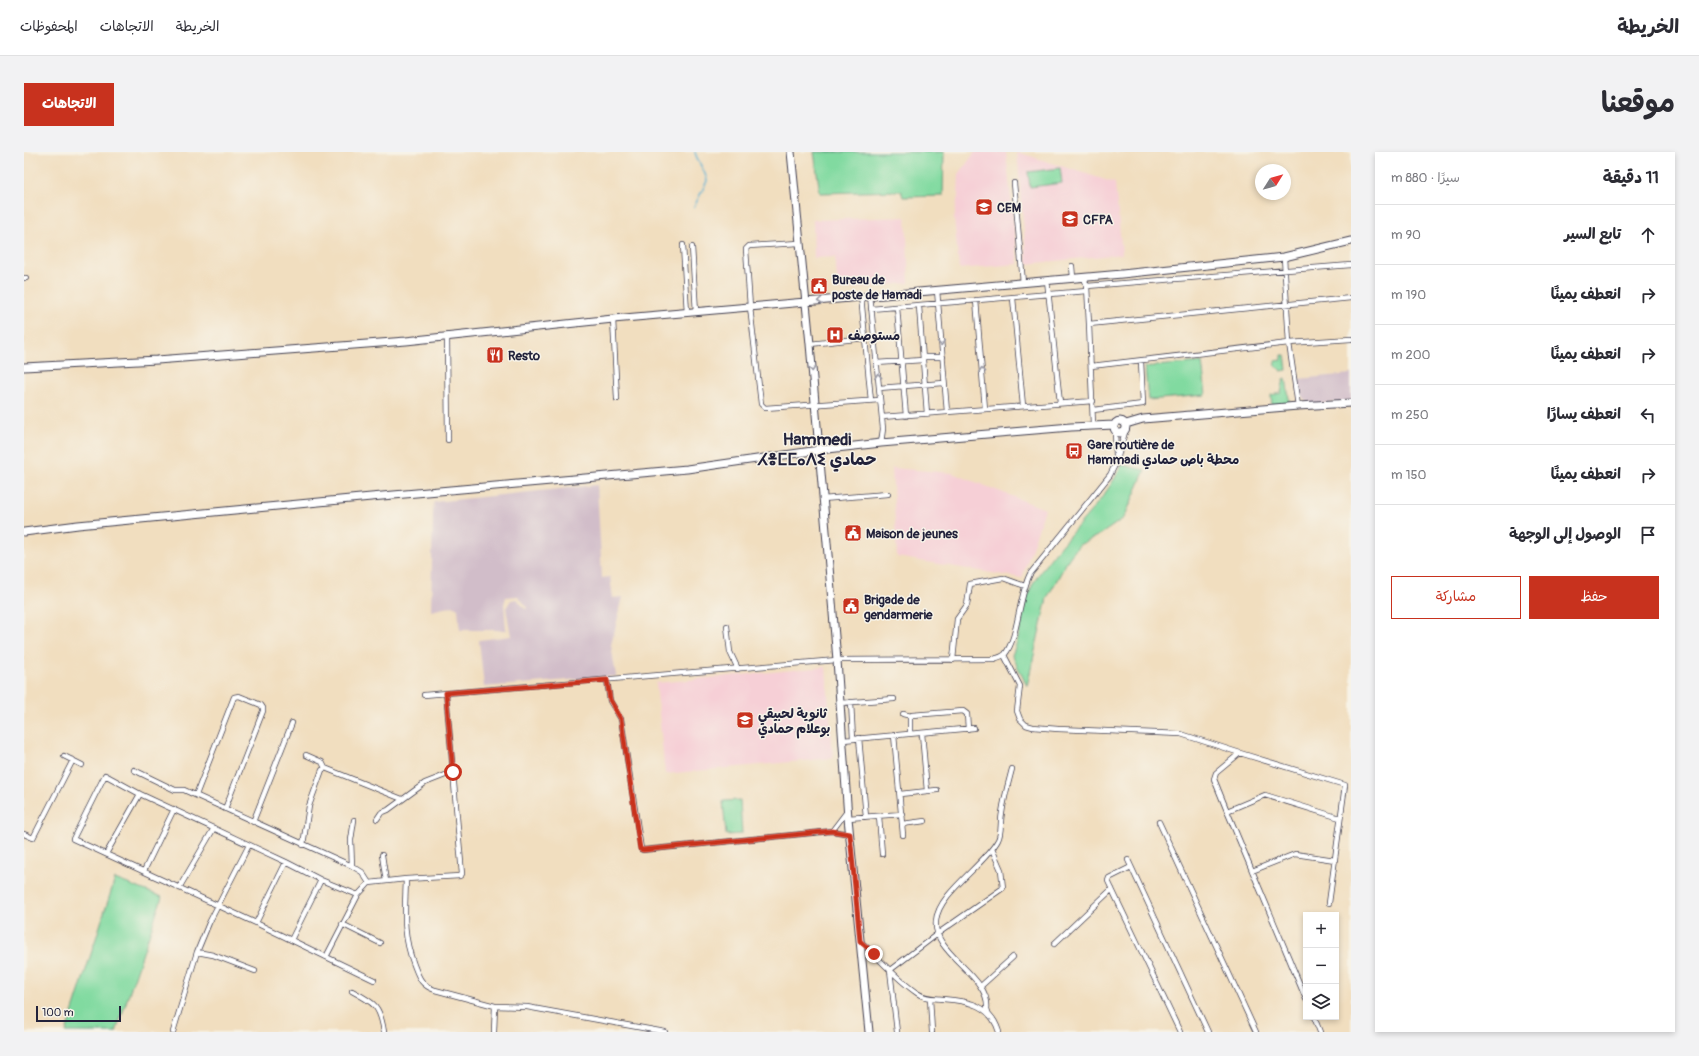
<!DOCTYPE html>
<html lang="ar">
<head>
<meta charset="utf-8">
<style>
  body { margin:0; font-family:Pangolin,"Playpen Sans Arabic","Noto Sans Tifinagh",sans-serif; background:#f2f2f3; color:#2b2b33; direction:rtl }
  .controls { position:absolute; right:12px; bottom:12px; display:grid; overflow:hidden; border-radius:0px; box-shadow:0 2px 6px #0003 }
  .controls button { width:36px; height:36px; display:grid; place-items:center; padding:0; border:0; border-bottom:1px solid #e1e1e2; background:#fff; color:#2b2b33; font:20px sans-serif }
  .compass { position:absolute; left:1231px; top:12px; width:36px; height:36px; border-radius:50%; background:#fff; box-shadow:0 2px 6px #0003; rotate:53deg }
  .scale { position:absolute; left:12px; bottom:10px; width:85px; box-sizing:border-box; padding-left:4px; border:2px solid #22223b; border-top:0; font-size:11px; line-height:14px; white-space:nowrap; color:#22223b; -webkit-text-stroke:3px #f7f3e8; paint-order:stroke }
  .stop { position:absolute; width:12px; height:12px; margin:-9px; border:3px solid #c8321e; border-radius:50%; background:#fff }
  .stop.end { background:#c8321e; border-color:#fff; box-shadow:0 1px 4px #0008 }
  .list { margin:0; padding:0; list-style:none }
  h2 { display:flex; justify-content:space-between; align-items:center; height:52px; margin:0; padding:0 16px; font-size:17px }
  h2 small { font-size:13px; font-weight:400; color:#7c7c81 }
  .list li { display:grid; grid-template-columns:26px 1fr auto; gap:12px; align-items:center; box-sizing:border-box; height:60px; padding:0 16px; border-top:1px solid #e1e1e2 }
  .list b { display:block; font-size:15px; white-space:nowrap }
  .list em { font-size:13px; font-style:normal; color:#7c7c81 }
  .actions { display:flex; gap:8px; padding:12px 16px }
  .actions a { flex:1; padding:9px 0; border:1px solid #c8321e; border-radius:0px; text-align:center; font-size:14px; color:#c8321e }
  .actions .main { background:#c8321e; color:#fff }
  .icon { flex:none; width:22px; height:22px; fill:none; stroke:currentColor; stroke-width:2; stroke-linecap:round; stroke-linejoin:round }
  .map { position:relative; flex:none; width:1327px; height:880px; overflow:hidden; direction:ltr; border-radius:0px }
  header { display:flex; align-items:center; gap:24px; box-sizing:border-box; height:56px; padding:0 20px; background:#fff; border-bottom:1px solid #e1e1e2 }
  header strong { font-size:19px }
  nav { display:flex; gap:22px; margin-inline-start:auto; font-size:14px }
  .intro { display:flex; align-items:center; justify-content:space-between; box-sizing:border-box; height:96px; padding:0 24px }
  h1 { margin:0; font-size:28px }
  .button { padding:10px 18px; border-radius:0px; background:#c8321e; color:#fff; font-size:14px; font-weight:700 }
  main { display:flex; gap:24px; padding:0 24px }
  aside { flex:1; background:#fff; border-radius:0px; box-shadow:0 2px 6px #0003 }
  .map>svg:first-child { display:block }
</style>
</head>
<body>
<header>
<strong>الخريطة</strong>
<nav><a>الخريطة</a><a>الاتجاهات</a><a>المحفوظات</a></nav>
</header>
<div class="intro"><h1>موقعنا</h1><a class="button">الاتجاهات</a></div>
<main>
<aside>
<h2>11 دقيقة<small>سيرًا · 880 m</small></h2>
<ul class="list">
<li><svg class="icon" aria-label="ahead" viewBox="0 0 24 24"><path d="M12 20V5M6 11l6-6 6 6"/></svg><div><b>تابع السير</b></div><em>90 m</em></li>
<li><svg class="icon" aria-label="right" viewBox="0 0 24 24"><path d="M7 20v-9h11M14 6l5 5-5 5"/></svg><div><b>انعطف يمينًا</b></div><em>190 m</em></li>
<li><svg class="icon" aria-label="right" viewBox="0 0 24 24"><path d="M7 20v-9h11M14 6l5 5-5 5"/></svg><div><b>انعطف يمينًا</b></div><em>200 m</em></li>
<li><svg class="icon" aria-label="left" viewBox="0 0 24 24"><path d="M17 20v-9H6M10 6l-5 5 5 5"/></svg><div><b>انعطف يسارًا</b></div><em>250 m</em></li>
<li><svg class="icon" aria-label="right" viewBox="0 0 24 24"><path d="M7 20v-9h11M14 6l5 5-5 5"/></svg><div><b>انعطف يمينًا</b></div><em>150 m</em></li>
<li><svg class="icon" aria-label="arrive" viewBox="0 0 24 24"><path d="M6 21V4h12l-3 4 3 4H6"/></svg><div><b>الوصول إلى الوجهة</b></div></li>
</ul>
<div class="actions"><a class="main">حفظ</a><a>مشاركة</a></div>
</aside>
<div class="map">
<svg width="1327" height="880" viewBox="0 0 1327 880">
  <rect width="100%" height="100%" fill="#f7f3e8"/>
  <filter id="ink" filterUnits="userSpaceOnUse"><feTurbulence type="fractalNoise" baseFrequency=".025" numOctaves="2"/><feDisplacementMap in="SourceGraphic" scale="8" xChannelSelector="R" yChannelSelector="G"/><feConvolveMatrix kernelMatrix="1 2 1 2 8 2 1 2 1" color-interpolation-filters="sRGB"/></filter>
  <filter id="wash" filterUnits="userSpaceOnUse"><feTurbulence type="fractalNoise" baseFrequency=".012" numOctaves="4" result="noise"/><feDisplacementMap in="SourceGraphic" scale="16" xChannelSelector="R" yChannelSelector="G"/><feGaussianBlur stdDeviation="0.9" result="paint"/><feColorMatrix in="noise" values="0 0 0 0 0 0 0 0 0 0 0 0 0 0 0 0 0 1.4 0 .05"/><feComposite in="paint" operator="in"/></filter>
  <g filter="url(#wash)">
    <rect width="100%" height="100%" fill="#f1debf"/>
    <!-- built -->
    <path fill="#f6cfd6" d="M 951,0 L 982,0 L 994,112 L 935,117 L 930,66 L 934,44 L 935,22 Z
      M 993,0 L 1091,31 L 1098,102 L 1003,112 Z
      M 882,65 L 885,131 L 814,138 L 811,105 L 790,106 L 789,68 Z
      M 868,316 L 928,321 L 1021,357 L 998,426 L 873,405 Z
      M 802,515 L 809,606 L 641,622 L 632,531 Z"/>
    <!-- industrial -->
    <path fill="#d1bdc9" d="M 1327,222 L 1327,249 L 1285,253 L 1276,242 L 1274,227 Z
      M 573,333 L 578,426 L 586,425 L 589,446 L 599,445 L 587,493 L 592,524 L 460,535 L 455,488 L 487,484 L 482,456 L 487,448 L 493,447 L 501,457 L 504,456 L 494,444 L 482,445 L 480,452 L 482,478 L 436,478 L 434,457 L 429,454 L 407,459 L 409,360 L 410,350 Z"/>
    <!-- green -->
    <path fill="#81daa0" stroke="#527e6e" d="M 790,0 L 920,0 L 919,44 L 879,45 L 877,39 L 796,41 Z
      M 1036,16 L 1038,31 L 1006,35 L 1004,20 Z
      M 1258,203 L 1261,203 L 1263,218 L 1257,219 L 1252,214 L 1251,209 L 1258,208 Z
      M 1178,210 L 1182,243 L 1124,248 L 1121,215 Z
      M 1262,226 L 1266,254 L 1248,256 L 1247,243 L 1257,241 L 1260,227 Z
      M 1098,313 L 1121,318 L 1100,366 L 1077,382 L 1055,393 L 1045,406 L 1023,446 L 1003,534 L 988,503 C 999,480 997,452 1010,430 C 1035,388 1077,357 1098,313 Z
      M 716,648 L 718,682 L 702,683 L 699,649 Z
      M 91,727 L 138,745 L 92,880 L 42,880 Z"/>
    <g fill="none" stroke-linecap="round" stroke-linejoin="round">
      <!-- stream -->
      <path stroke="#55b0d3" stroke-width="1.5" d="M 670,55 L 683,29 C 682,19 673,10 671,0"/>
    </g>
  </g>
  <g filter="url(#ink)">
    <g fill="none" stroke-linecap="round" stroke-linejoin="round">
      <!-- street casing -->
      <g stroke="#413e4f" stroke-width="6">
        <path id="street" d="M 990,31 L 999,131
          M 775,91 L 725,94 L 722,97 L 726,155 L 737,252 L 741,256 L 856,248
          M 659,93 L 663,161
          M 668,95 L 672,160
          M 1260,105 L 1265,191 L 1274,254
          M 1048,114 L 1049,126
          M 0,126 L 2,126
          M 1060,126 L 1063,134 L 1065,172 L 1069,273
          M 1023,128 L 1036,251
          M 1063,134 L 1327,113
          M 913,138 L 923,260
          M 846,143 L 859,277 L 857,291
          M 837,144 L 847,249
          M 989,146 L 999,254
          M 952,148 L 961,257
          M 895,154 L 903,262
          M 873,155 L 882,264
          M 847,157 L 1063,139
          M 589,167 L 593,247
          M 1065,172 L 1327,146
          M 423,185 L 424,288
          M 786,192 L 841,186
          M 899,205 L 919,205
          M 852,211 L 899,208
          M 1067,214 L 1265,191 L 1327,187
          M 855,236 L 920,231
          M 1069,258 L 1119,252 L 1117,209
          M 858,265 L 1069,249
          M 1091,279 L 1092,305
          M 798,347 L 864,342
          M 703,474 L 706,500 L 714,517
          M 980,503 L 996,534 L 993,559 L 996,567 L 1002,573 L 1009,575 L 1034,577 L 1157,582 L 1216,601
          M 929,508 L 933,467 L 943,453 L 946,432 L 979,426 L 1001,434
          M 583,528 L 586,549 L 597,567 L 617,697 L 619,698 L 808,679 L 826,682
          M 400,543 L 813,508 L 969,507 C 973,506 978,505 981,502 C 994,487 995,443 1006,422 L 1086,323 L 1092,311 L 1101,280
          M 827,550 L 829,587
          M 816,551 L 870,547
          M 879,562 L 887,564
          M 898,581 L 903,639
          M 886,582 L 886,566 L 888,563 L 939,559 L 943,562 L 944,577
          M 870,583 L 879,683
          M 835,586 L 842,665
          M 819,588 L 950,576
          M 282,603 L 298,610 L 301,616
          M 40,604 L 58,613
          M 110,618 L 151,638 L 160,638 L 328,714 L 338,720 L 345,731
          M 876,642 L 913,638
          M 172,643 L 210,545 L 215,544 L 237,553 L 239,556 L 239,559 L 201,657
          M 1203,659 L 1241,643 L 1316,666
          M 855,664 L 858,702
          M 824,666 L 878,662
          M 353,667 L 357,661 L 364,658 L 401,631 L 429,620
          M 229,670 L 268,571
          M 1135,670 L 1232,880
          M 878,672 L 901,669
          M 808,679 L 824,658
          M 0,682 L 9,686 L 49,608
          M 279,693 L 285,654 L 298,618 L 301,616 L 378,647
          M 82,702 L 116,642
          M 358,703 L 362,729
          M 1104,708 L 1184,880
          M 328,714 L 327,688 L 330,668
          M 1107,715 L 1085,726 L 1084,729 L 1156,880
          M 120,719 L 150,657
          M 1228,719 L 1271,702 L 1311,708
          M 382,727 C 381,759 378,782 390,813 C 395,826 397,833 411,838 L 471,854 L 470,880
          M 155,736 L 190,676
          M 334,743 L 297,728 L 262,710 L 116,642 L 81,623 L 49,687 L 232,771 L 350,828
          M 232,771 L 262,710
          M 318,772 L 356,791
          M 267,788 L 297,728
          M 836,789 C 855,806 872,827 893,841 C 901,847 910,846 919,847 C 945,849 967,853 975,880
          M 1030,792 L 1088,737
          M 173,800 L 189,803 L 231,819
          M 302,805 L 334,743 L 345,731 L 382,727 L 436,724 L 438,722 L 422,541
          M 957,834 L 989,805
          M 328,839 C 351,851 356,854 360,880
          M 906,846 L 908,880
          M 1282,847 L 1203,659 L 1190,627 L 1192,621 L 1216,601 L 1321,633 L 1305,751
          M 471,854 L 503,855 L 641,880
          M 964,860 L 963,857 C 967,824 908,802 912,769 C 914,741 961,713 974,688 C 978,681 976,669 978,661 C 980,646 984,632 988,617
          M 1290,865 L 1296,880
          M 149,880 L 173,800 L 185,771 L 225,693
          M 873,880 L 866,818 L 916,780 L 979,736 L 977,718 L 968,697"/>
      </g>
      <!-- secondary casing -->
      <g stroke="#413e4f" stroke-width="9">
        <path id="secondary" d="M 767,0 L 786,192 L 813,508 L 824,666 L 845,880
          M 0,215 L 133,208 L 382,189 L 589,167 L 1098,122 L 1260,105 L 1327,89
          M1090 275a6 6 0 1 1 12 0a6 6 0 1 1-12 0Z
          M 1102,272 L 1119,267 L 1274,254 L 1327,251
          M 0,380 L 54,373 L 347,345 L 663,317 L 795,298 L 857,291 L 1047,275 L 1090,273"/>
      </g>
      <!-- street -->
      <use href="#street" stroke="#fff" stroke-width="4.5"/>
      <!-- secondary -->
      <use href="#secondary" stroke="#fff" stroke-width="7"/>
    </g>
    <!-- one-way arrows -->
    <defs><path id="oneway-chevron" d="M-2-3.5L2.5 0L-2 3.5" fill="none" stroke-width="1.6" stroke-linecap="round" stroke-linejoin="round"/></defs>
    <g stroke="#9c9ca7">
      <use href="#oneway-chevron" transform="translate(796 149) rotate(174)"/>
      <use href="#oneway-chevron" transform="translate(917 191) rotate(85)"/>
      <use href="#oneway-chevron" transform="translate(788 217) rotate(85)"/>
      <use href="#oneway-chevron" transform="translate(958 218) rotate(-94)"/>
      <use href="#oneway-chevron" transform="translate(854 224) rotate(-96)"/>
    </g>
  </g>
  <g fill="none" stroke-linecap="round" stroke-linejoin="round" filter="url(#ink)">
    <!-- route -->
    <path stroke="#c8321e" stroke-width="5" d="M 429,620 L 422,541 L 583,528 L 586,548 L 597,567 L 616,697 L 619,698 L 808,679 L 826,682 L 836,789 L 850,802"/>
  </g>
  <!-- icons -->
  <defs>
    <g id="school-square" transform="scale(0.9)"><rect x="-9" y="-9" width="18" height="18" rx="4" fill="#c8321e" stroke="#f7f3e8"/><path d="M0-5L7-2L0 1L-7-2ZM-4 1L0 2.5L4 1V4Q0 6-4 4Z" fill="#fff"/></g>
    <g id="university-square" transform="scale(0.9)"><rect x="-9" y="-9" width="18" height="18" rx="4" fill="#c8321e" stroke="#f7f3e8"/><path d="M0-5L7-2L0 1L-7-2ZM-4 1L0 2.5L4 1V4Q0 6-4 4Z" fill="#fff"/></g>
    <g id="civic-square" transform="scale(0.9)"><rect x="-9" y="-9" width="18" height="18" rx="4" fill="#c8321e" stroke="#f7f3e8"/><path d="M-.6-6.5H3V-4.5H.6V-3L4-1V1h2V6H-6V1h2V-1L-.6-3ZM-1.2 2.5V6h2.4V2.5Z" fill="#fff"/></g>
    <g id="hospital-square" transform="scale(0.9)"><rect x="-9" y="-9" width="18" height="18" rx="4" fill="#c8321e" stroke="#f7f3e8"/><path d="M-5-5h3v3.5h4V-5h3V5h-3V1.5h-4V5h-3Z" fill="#fff"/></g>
    <g id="restaurant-square" transform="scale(0.9)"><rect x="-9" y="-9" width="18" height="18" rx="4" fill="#c8321e" stroke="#f7f3e8"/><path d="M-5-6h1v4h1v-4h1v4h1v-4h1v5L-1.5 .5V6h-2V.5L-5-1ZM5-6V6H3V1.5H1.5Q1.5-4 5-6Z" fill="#fff"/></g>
    <g id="bus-square" transform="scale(0.9)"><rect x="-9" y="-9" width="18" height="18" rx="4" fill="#c8321e" stroke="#f7f3e8"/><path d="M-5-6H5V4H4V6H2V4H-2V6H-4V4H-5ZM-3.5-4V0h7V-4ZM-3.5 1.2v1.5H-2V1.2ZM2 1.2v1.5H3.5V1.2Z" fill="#fff"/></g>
  </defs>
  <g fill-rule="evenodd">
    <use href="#school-square" x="960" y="55"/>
    <use href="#university-square" x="1046" y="67"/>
    <use href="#civic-square" x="795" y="134"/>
    <use href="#hospital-square" x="811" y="183"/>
    <use href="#restaurant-square" x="471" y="203"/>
    <use href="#bus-square" x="1050" y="299"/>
    <use href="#civic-square" x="829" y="381"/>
    <use href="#civic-square" x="827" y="454"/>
    <use href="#school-square" x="721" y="568"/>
  </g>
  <g text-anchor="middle" stroke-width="3" stroke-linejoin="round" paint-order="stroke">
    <!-- poi labels -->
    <g font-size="13" font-weight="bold" fill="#22223b" stroke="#f7f3e8" text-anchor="start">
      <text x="973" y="60">CEM</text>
      <text x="1059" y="72">CFPA</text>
      <text x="808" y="132">Bureau de<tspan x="808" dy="15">poste de Hamadi</tspan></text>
      <text x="824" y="188">مستوصف</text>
      <text x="484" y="208">Resto</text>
      <text x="1063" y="297">Gare routière de<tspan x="1063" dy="15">Hammadi محطة باص حمادي</tspan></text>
      <text x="842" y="386">Maison de jeunes</text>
      <text x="840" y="452">Brigade de<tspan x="840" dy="15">gendarmerie</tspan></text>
      <text x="734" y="566">ثانوية لحبيقي<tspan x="734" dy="15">بوعلام حمادي</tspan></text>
    </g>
    <!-- district labels -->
    <g font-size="17" font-weight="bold" fill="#22223b" stroke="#f7f3e8">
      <text x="793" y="293">Hammedi<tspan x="793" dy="20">ⵃⴻⵎⵎⴰⴷⵉ حمادي</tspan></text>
    </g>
  </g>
</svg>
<div class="controls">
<button>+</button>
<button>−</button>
<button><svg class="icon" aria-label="layers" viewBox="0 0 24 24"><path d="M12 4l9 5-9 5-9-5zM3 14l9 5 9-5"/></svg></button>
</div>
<svg class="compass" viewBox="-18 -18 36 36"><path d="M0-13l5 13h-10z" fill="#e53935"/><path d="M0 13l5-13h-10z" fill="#7c7c81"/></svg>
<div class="scale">100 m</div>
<div class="stop" style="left:429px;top:620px"></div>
<div class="stop end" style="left:850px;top:802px"></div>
</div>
</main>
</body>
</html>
